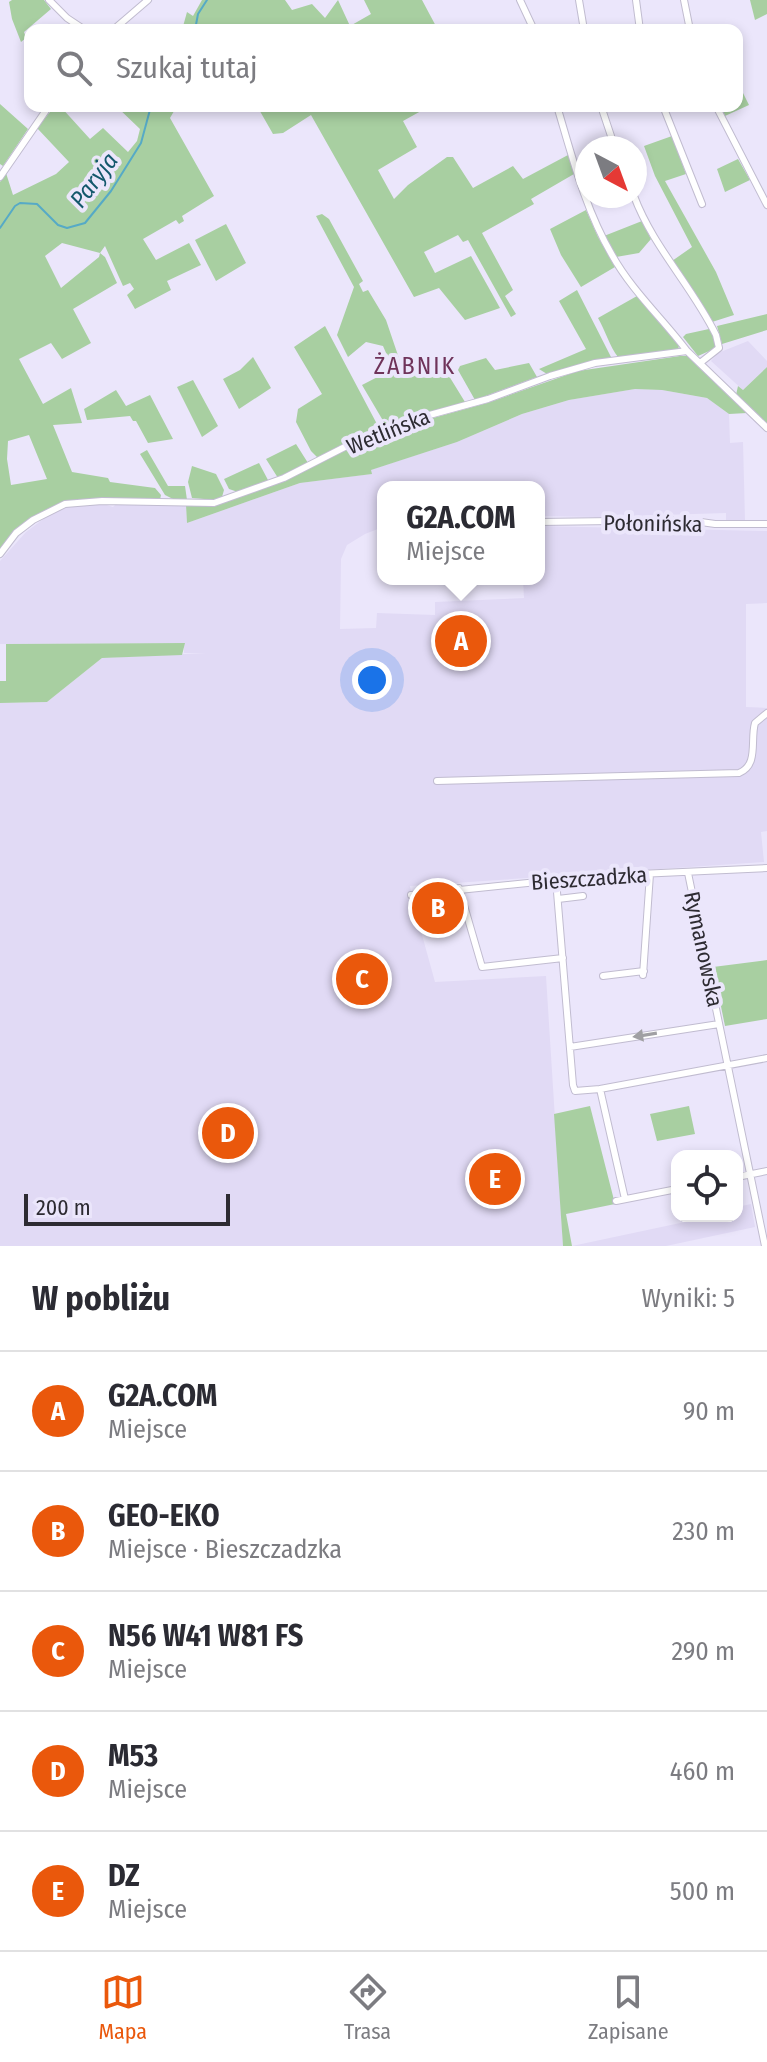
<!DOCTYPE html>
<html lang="pl">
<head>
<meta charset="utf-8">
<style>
  body { margin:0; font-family:"Fira Sans Condensed",sans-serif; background:#f7f7f7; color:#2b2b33 }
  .controls { position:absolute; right:24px; bottom:24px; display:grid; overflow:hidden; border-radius:16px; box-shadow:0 4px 12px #0003 }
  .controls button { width:72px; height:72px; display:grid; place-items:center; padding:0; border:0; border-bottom:2px solid #e1e1e2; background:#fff; color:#2b2b33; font:40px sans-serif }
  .compass { position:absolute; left:575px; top:136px; width:72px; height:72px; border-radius:50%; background:#fff; box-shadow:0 4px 12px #0003; rotate:139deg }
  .scale { position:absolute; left:24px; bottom:20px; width:206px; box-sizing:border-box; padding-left:8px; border:4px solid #2d2b32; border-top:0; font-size:22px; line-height:28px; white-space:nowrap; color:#2d2b32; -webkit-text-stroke:6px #ebe6fb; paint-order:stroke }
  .you { position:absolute; left:372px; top:680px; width:28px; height:28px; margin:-20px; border:6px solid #fff; border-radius:50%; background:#1a73e8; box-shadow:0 0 0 12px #1a73e833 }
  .badge { display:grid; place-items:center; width:52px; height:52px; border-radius:50%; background:#ea580c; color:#fff; font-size:26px; font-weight:700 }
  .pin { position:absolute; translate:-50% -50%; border:4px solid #fff; box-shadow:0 2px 8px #0006 }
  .popup { position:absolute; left:377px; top:481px; width:168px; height:104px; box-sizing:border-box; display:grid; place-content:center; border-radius:16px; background:#fff; filter:drop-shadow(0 2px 6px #0005); font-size:26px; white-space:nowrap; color:#7c7c81 }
  .popup b { font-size:30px; color:#2b2b33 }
  .popup::after { content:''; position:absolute; left:50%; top:100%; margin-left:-16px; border:16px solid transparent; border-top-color:#fff }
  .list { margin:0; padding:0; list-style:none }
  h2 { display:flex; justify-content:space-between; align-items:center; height:104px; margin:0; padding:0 32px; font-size:34px }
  h2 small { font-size:26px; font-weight:400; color:#7c7c81 }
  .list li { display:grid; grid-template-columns:52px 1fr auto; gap:24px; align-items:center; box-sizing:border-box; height:120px; padding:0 32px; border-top:2px solid #e1e1e2 }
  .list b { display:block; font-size:30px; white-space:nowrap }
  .list p { margin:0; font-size:26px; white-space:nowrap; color:#7c7c81 }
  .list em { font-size:26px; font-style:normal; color:#7c7c81 }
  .icon { flex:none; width:44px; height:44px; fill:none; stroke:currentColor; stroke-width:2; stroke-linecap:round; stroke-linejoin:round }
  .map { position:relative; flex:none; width:767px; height:1246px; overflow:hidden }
  .search { position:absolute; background:#fff; box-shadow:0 4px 12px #0003; left:24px; right:24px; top:24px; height:88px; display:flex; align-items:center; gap:20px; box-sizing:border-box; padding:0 28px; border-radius:16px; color:#7c7c81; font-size:30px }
  .sheet { height:704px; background:#fff }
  nav { display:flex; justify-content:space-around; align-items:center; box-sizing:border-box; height:112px; border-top:2px solid #e1e1e2; background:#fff; font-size:22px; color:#7c7c81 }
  nav a { display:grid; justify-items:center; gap:4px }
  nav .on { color:#ea580c }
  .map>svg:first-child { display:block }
</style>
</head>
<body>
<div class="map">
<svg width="767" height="1246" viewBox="0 0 767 1246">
  <rect width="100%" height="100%" fill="#ebe6fb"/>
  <!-- built -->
  <path fill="#e1daf5" d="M 748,341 L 767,361 L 767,367 L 743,390 L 711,361 L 718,353 Z
    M 635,389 L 662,390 L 707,398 L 729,414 L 730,443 L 743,442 L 745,520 L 726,520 L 726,513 L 599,517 L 539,516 L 539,487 L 383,487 L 383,527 L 365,534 L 347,545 L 341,559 L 340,629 L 376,628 L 377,613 L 435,615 L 435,602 L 524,598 L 523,579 L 539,579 L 539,526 L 767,531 L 767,603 L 746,604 L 746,707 L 767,708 L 767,831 L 761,832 L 764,862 L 410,886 L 412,897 L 455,893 L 462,920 L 419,924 L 435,982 L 546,976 L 563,1246 L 0,1246 L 0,703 L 47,702 L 102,658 L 206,653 L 184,653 L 184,643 L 0,644 L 0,561 L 26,532 L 54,511 L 72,506 L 104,504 L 113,507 L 117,503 L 186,505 L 187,523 L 300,483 L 371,474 L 370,470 L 457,442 L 522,414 L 569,400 Z
    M 751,1204 L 755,1227 L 666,1246 L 572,1246 L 699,1219 L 699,1216 L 737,1216 L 737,1207 Z"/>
  <!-- green -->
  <path fill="#a8cfa1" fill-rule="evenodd" d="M 12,0 L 44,0 L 51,9 L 24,32 L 26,38 L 21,42 L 12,19 L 9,2 Z
    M 202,0 L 285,0 L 292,10 L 312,4 L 325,18 L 338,0 L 350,26 L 371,14 L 364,0 L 422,0 L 438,30 L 182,30 L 187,12 L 193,16 Z
    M 750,0 L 767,0 L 767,14 L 755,20 Z
    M 737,81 L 749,105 L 725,116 L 721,106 L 737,106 Z
    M 0,104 L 28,129 L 3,166 L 0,164 Z
    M 55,106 L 60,106 L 90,139 L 103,128 L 128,152 L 137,141 L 140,129 L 116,106 L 137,106 L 143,111 L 145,106 L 177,106 L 170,118 L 214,196 L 182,216 L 184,221 L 179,224 L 176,220 L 143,239 L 156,260 L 189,243 L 201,265 L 167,281 L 171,290 L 135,309 L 127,295 L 134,289 L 130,283 L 123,286 L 105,246 L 100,253 L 105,257 L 117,283 L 73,309 L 91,343 L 62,359 L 51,343 L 19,359 L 43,404 L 71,388 L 82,423 L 53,425 L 72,472 L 108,478 L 110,482 L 155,488 L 161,495 L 160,500 L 62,503 L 31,519 L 0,551 L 0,182 L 6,173 L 13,195 L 56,174 L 69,162 L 37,128 ZM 62,243 L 100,253 L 99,257 L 61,288 L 45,256 ZM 29,435 L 47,479 L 11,485 L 7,459 L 8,441 Z
    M 257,106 L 430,106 L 403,121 L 417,147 L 378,170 L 394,199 L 408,185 L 447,157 L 453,157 L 473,188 L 513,166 L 523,179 L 568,155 L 574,174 L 531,199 L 534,204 L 482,233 L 513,290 L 505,296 L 516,314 L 511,317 L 468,240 L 463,242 L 458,235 L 424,252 L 435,273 L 471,256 L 500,308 L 465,320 L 439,288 L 414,297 L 311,115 L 283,133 L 273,134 Z
    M 672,136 L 686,174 L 665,181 L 716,272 L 734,315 L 712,322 L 672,261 L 692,247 L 655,176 L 644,146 Z
    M 738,159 L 750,180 L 725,192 L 717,169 Z
    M 586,210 L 598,237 L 615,267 L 581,287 L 561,255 L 550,229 Z
    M 322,214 L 329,219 L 363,281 L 359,284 L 363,292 L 368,290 L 386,320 L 405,376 L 441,363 L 465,402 L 385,424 L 362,385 L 393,369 L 383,346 L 366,342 L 348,357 L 337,335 L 354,287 L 316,216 Z
    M 642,221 L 651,239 L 639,253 L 616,257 L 604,236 Z
    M 226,224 L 246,263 L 216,281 L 195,240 Z
    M 577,290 L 611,357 L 547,374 L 539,369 L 586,349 L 559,301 Z
    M 637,296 L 679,345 L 678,351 L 618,357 C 610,347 605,330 598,318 Z
    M 767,314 L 767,330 L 722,344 L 717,326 Z
    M 325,326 L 378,426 L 318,458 L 311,451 L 296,422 L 298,409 L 322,394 L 294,347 Z
    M 709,329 L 716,339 L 716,348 L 698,356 L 683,337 L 686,334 Z
    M 680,356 L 687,356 L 747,413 L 729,414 L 707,398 L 662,390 L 635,389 L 569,400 L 522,414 L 457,442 L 371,470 L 372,474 L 300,483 L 187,523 L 186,505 L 207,504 L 268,485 L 304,471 L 361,441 L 386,431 L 487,403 L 578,371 Z
    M 253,357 L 271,388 L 239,409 L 223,379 L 240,370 Z
    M 486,358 L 495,370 L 529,363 L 537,377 L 475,400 L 458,370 L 460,366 Z
    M 767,367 L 767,424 L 736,395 L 738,386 L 743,390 Z
    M 193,380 L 218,426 L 202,437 L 177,387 Z
    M 116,390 L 126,406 L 150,395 L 173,439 L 148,443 L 136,421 L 133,421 L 130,416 L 87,420 L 84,409 Z
    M 296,444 L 308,463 L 278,478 L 266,459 Z
    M 147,450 L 168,486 L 185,486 L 187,500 L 173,499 L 165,495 L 140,454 Z
    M 259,463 L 268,480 L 266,482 L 238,492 L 229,489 L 224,479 Z
    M 192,466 L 216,474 L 224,490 L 222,497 L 216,500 L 192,498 L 188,482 Z
    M 185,643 L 182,655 L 102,658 L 47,702 L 0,703 L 0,681 L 6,681 L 6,644 Z
    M 767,960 L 767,1019 L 725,1026 L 713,967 Z
    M 590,1106 L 615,1204 L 566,1214 L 572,1246 L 563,1246 L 554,1114 Z
    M 689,1106 L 695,1134 L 657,1141 L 650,1114 Z"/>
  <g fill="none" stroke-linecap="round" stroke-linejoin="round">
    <!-- stream -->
    <path stroke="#56aac6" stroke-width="2" d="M 195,30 L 198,14 L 207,0
      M 0,228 L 15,206 L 20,203 L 37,204 L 58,225 L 67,228 L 85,223 L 111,191 L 141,143 L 151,106"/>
    <!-- minor casing -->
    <g stroke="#c1bcd0" stroke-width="8">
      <path id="minor" d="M 49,0 L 67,18 L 85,30
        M 520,0 L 534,30
        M 579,0 L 584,30
        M 636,0 L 640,30
        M 684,0 L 690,30
        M 113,30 L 148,0
        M 557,106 C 572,156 585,209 612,255 C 632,291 663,319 687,351
        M 601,106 L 615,148
        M 663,106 L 702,204
        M 716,106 L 767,205
        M 0,177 L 49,106
        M 634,196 C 653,247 692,286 716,335 L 719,348 L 700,363
        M 539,522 L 687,520 L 715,524 L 767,524
        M 0,554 L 16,533 L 33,520 L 65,504 L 102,501 L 214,503 L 284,478 L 382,428 L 488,399 L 550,376 L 595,363 L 687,351 L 767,428
        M 437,781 L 739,773 C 759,765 750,740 755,723 L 767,713
        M 688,873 L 765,1246
        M 556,880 L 573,1085 L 575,1091 L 600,1089
        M 459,888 L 482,967 L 563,958
        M 411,895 L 596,876 L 767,868
        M 558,899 L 583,896
        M 643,975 L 650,874
        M 603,976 L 644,971
        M 570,1047 L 719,1024
        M 737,1177 L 767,1171
        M 625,1199 L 600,1089 L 767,1058
        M 616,1201 L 677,1189"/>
    </g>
    <!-- minor -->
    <use href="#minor" stroke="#fff" stroke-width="6"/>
  </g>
  <!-- one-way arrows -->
  <defs><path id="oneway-solid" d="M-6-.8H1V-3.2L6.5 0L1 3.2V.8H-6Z" transform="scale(2)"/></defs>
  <use fill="#a0a0a3" href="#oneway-solid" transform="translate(645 1035) rotate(171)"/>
  <g text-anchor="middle" stroke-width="8" stroke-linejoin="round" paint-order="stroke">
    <!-- street labels -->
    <g font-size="22" fill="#2d2b32" stroke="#ebe6fb">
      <text transform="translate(388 431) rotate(-22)" y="8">Wetlińska</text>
      <text transform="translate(653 523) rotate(1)" y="8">Połonińska</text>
      <text transform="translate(589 878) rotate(-4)" y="8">Bieszczadzka</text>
      <text transform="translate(704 949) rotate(78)" y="8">Rymanowska</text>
    </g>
    <!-- water labels -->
    <g font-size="24" font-style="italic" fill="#13586c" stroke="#ebe6fb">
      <text transform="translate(94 180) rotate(-53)" y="8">Paryja</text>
    </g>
    <!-- neighbourhood labels -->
    <g font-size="24" letter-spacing="2" fill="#6f335a" stroke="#ebe6fb">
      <text x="415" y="374">ŻABNIK</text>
    </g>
  </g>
</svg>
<div class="controls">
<button><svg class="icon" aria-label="locate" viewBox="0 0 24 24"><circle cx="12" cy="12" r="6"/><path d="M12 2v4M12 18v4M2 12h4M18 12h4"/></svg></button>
</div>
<svg class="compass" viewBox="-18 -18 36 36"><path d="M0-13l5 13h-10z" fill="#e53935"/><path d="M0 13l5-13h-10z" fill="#7c7c81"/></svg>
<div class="scale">200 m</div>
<div class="you"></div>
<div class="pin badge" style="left:461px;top:641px">A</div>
<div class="popup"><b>G2A.COM</b>Miejsce</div>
<div class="pin badge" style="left:438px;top:908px">B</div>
<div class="pin badge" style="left:362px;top:979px">C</div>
<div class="pin badge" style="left:228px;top:1133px">D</div>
<div class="pin badge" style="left:495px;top:1179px">E</div>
<div class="search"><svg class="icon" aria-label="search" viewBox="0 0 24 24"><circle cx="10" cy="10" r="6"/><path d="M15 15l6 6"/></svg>Szukaj tutaj</div>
</div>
<section class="sheet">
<h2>W pobliżu<small>Wyniki: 5</small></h2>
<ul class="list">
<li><span class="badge">A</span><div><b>G2A.COM</b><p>Miejsce</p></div><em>90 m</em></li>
<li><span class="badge">B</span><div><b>GEO-EKO</b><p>Miejsce · Bieszczadzka</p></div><em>230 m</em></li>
<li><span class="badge">C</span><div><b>N56 W41 W81 FS</b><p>Miejsce</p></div><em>290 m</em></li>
<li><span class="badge">D</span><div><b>M53</b><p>Miejsce</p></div><em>460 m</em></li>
<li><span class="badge">E</span><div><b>DZ</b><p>Miejsce</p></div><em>500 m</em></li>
</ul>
</section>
<nav>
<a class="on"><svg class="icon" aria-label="map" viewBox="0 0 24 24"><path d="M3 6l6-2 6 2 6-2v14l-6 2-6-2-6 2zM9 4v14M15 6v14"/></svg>Mapa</a>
<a><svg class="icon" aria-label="directions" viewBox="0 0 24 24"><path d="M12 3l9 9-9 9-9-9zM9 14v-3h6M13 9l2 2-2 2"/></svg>Trasa</a>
<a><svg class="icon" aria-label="saved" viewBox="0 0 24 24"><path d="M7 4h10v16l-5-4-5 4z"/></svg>Zapisane</a>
</nav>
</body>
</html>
